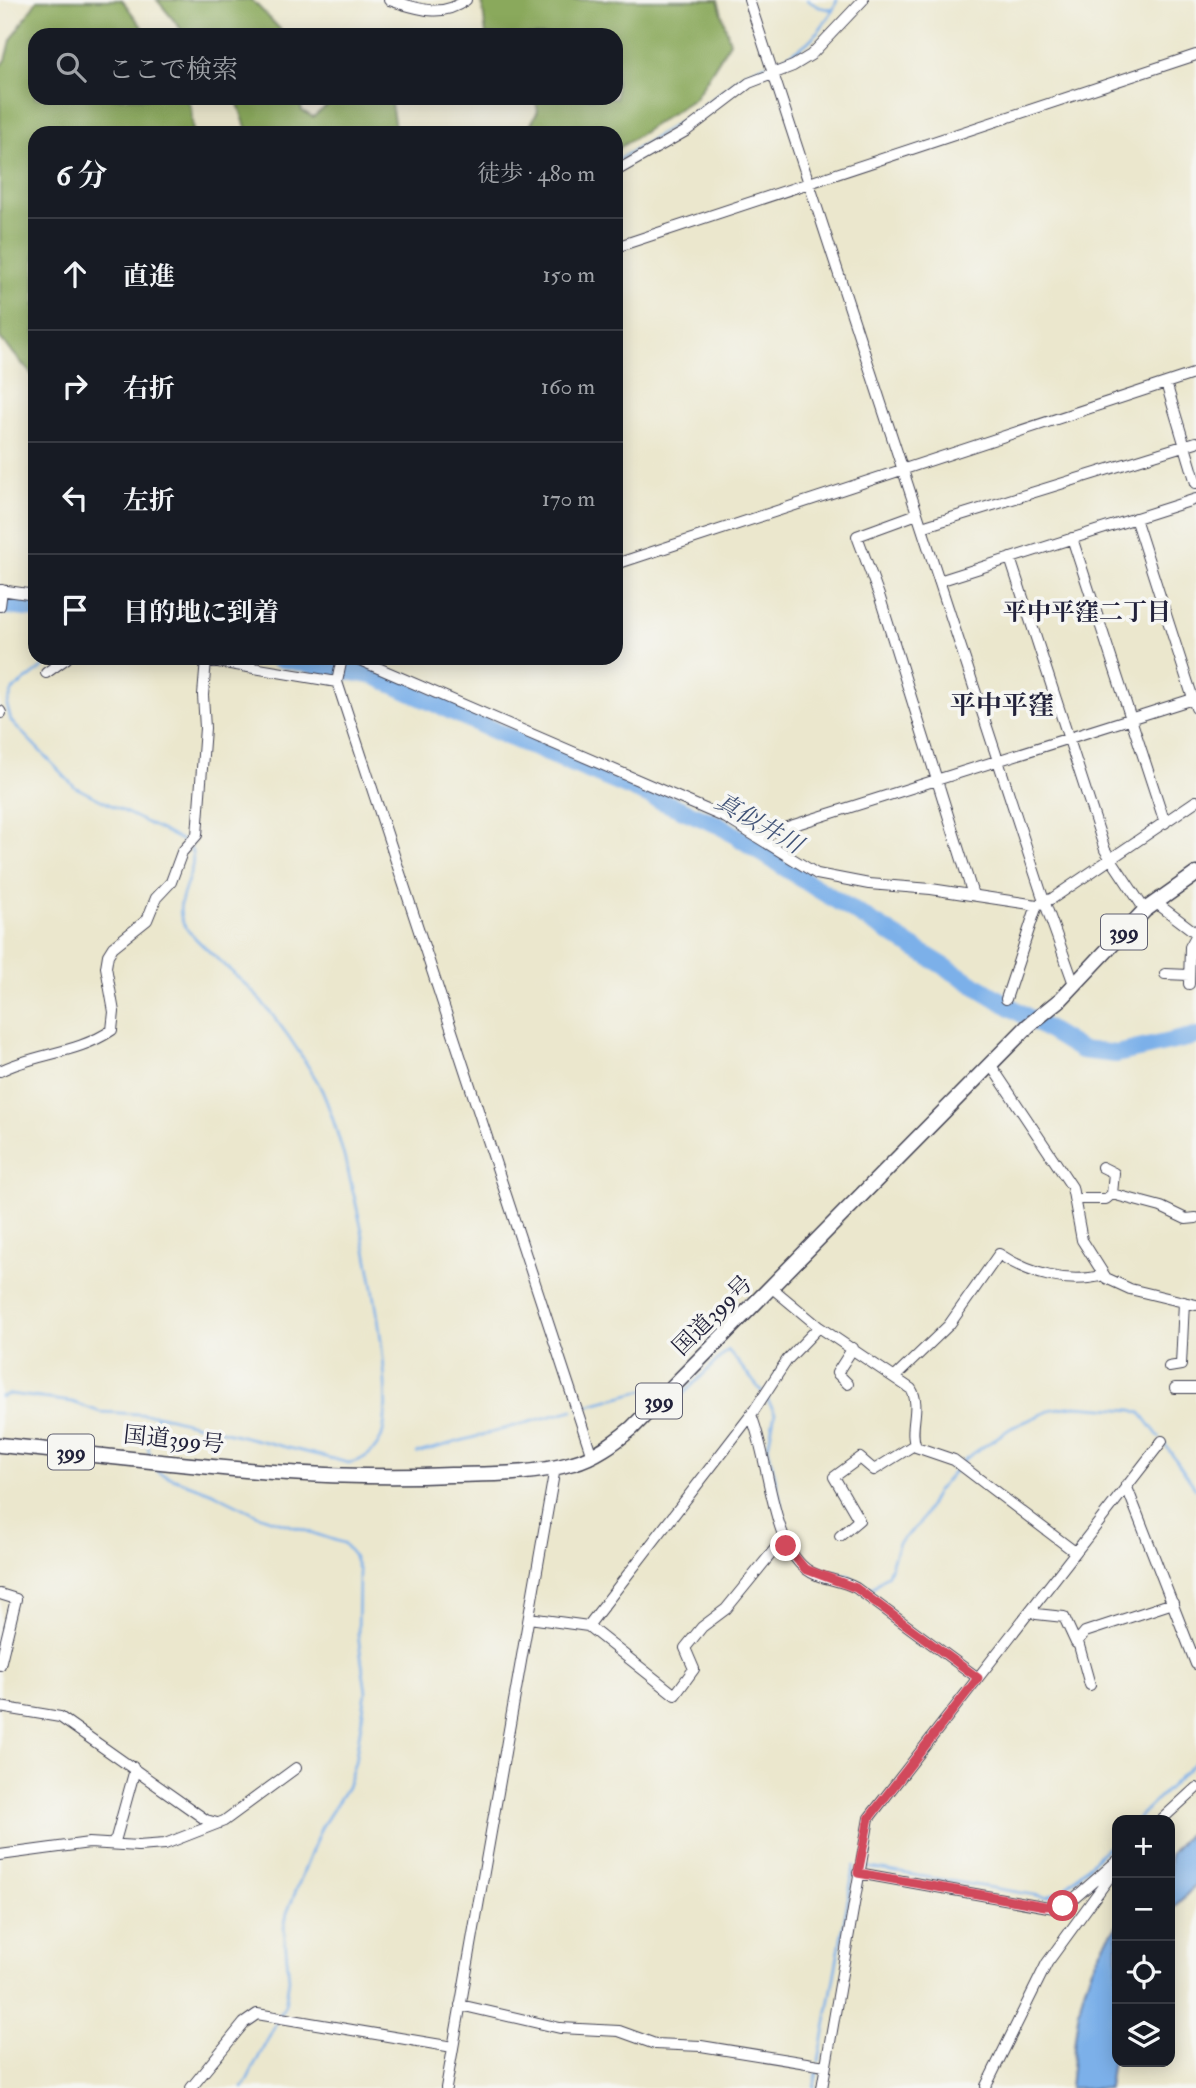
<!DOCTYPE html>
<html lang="ja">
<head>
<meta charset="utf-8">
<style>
  body { margin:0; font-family:"IM FELL Double Pica","Noto Serif JP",serif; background:#242831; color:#f1f3f6 }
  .controls { position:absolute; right:21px; bottom:21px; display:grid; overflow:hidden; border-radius:14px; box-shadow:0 4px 18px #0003 }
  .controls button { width:63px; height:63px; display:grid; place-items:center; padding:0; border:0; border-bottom:2px solid #363941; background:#171b24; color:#f1f3f6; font:35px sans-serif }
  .stop { position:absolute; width:21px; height:21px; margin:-16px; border:5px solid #d1495b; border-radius:50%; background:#fff }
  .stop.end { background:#d1495b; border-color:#fff; box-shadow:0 2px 7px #0008 }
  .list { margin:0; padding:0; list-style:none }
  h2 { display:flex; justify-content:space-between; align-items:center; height:91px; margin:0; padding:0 28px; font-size:30px }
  h2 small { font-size:23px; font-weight:400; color:#9ea1a6 }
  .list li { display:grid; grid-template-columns:46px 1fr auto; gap:21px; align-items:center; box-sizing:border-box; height:112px; padding:0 28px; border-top:2px solid #363941 }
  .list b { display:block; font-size:26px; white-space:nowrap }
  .list em { font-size:23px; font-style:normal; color:#9ea1a6 }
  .icon { flex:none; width:38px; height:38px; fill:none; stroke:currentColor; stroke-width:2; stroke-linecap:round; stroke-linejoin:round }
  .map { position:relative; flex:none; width:1196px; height:2088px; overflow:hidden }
  .search { position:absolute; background:#171b24; box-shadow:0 4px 18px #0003; left:28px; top:28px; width:595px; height:77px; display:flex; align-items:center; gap:18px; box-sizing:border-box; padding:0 24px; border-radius:21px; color:#9ea1a6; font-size:26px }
  .panel { position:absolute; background:#171b24; box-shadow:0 4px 18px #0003; left:28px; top:126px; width:595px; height:539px; border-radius:21px }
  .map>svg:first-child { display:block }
</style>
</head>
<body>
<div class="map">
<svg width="1196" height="2088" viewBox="0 0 1196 2088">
  <rect width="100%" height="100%" fill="#f6f6f2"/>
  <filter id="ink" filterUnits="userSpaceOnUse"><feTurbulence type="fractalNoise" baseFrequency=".0143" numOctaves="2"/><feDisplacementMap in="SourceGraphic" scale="14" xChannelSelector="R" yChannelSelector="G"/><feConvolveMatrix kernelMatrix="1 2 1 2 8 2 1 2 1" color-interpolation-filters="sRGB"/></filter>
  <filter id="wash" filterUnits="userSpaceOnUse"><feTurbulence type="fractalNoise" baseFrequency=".00686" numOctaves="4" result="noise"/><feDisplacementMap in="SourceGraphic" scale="28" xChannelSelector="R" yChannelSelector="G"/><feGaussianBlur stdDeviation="1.57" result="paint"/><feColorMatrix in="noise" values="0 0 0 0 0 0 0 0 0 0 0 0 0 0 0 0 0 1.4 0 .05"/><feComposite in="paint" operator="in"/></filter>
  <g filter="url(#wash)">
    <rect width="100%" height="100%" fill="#ebe7cd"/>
    <!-- forest -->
    <path fill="#8aa95c" stroke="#56664c" stroke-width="2" d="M 37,0 L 122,0 L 148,35 L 35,35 L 35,98 L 186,98 L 191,107 L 193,133 L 35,133 L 35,378 L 0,338 L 0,66 L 6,60 L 11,40 Z
      M 157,0 L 252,0 L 280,29 L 282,35 L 186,35 Z
      M 482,0 L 718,0 L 730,42 L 695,98 L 616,150 L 616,133 L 526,133 L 538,111 L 535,98 L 616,98 L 616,35 L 486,35 Z
      M 236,98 L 299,98 L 302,111 L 313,117 L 337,98 L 390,98 L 396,133 L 248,133 Z"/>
    <!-- water -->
    <path fill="#7cb0e9" stroke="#4f6992" stroke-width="2" d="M 1196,1825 L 1196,1885 L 1170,1911 L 1170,1854 Z
      M 1117,1925 L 1117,2026 L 1108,2088 L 1070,2088 C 1077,2021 1076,1981 1117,1925 Z"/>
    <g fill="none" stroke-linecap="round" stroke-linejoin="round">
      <!-- stream -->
      <path stroke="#7cb0e9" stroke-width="2.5" d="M 807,0 L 819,7 L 833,10 L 837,0
        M 772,62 C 802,52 817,36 833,10
        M 616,161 L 693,114 L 745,74 L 766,64
        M 55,658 L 13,690 L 7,705 L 11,721 L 75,787 L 185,842
        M 0,1397 L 10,1394 L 72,1402 L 100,1412 L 158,1415 L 349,1463 C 363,1460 375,1453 381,1438 C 402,1388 346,1129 317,1081 C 299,1050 278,1020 255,994 C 240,977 190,938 183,923 C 171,899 202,869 190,847
        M 766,1397 L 775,1413 L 768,1447 L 788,1534
        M 671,1402 L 673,1404 L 728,1350 L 762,1392
        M 579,1408 L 655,1387 L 659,1390
        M 1164,1443 L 1196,1489
        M 417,1453 L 573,1410
        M 150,1456 C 146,1444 147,1426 157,1416
        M 153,1466 L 159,1473 L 213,1493 L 258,1515 L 343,1543 L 353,1555 L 359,1572 L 358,1635 L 366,1692 L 355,1762 L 347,1787 L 321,1828 L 287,1913 L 284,1928 L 289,1979 L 285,2005 L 243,2088
        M 797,1553 L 810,1566 L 849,1576 L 866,1587 L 874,1587 L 888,1574 L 899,1543 L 920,1523 L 937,1491 L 965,1459 L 1011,1428 L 1053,1409 L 1075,1406 L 1132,1410 L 1141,1413 L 1160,1438
        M 1136,1820 L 1196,1761
        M 865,1867 L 1047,1897 L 1064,1889 L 1117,1838
        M 819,2061 L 854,1866
        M 814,2088 L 818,2067"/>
      <!-- river -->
      <path stroke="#7cb0e9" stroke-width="18" d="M 0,605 L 35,609
        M 276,658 L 375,676 L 495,731 L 721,826 L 813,886 L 1081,1050 L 1116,1054 L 1196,1036"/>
    </g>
  </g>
  <g filter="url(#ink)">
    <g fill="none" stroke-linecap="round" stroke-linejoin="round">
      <!-- minor casing -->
      <g stroke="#404051" stroke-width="12">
        <path id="minor" d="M 389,0 C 417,8 440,19 466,0
          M 749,0 L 1041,892 L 1074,984
          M 616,171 L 686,131 L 749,83 L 793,66 L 811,55 L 863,0
          M 616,247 L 1196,55
          M 1166,383 L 1196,483
          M 917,514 L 857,536 L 880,598 L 973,895
          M 1135,518 L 1196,708
          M 922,527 L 1196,442
          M 1072,538 L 1165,823
          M 1010,558 L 1105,850 L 1145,910
          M 616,564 L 1196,373
          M 939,581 L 1196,499
          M 0,590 L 35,595
          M 0,606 L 2,590
          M 342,658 L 337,682 L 592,1456
          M 355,658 L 726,818 L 817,874 L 869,884 L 931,889 L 1037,905 L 1053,898 L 1196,801
          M 46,673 L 67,658
          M 0,711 L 1,713
          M 759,836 L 1196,698
          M 1155,902 L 1196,933
          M 1165,974 L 1189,975
          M 1189,984 L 1190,947 L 1196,936
          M 1006,999 L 1037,905
          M 990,1064 L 1072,1187 L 1082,1240 L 1106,1278 L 1130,1289 L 1196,1305
          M 0,1071 C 36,1053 77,1054 112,1030 L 114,1012 L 106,967 L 108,955 L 113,947 L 147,920 L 156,898 L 171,882 L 182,852 L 197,835 L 205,728 L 203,695 L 206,660 L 337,682
          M 1112,1194 L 1161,1207 L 1186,1219 L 1196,1218
          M 1076,1199 L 1106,1199 L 1112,1194 L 1114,1173 L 1102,1167
          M 771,1287 L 819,1327 L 911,1389 C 922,1406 908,1429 916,1447 L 954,1460 L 1075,1552
          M 1169,1367 L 1181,1365 L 1184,1302
          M 895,1377 L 949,1325 L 999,1254 C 1029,1274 1068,1285 1104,1275
          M 848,1384 L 837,1373 L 853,1348
          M 1175,1388 L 1196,1388
          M 751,1415 C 769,1457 771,1543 806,1569 C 820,1580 840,1579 856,1588 L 978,1678
          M 1126,1485 L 1196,1664
          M 840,1536 L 859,1520 L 834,1477 L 860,1458 L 874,1470 L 914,1445
          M 0,1594 L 16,1599 L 0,1665
          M 1033,1607 L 1036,1614 L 1064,1617 L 1076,1643 L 1085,1632 L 1173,1603
          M 529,1618 L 588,1626 L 675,1695 L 694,1669 L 685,1648 L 702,1627 L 726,1609 L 783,1539
          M 588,1626 L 751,1415 L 787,1360 L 819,1327
          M 1078,1642 L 1090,1685
          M 0,1707 L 60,1717 L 206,1820 L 217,1823
          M 1161,1820 L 1196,1788
          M 111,1844 L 116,1838 L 134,1773 L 133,1767
          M 0,1855 L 89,1843 L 138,1846 L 165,1844 L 224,1821 L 296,1768
          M 858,1873 L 1054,1908 L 1070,1902 L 1117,1861
          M 460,2005 L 560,2028 L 619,2031 L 655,2044 L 701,2046 L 825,2066
          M 986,2086 L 1047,1963 L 1117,1867
          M 191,2088 L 244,2023 L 257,2014 L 453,2047
          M 446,2088 L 555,1468
          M 822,2088 L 869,1818 L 1162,1441"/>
      </g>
      <!-- highway casing -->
      <g stroke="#404051" stroke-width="17">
        <path id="highway" d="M 0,1445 C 150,1460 300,1482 451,1475 C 491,1474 534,1475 573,1463 C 595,1457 614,1443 632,1428 L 1029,1025 L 1061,999 L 1145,910 L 1196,874"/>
      </g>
      <!-- minor -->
      <use href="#minor" stroke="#fff" stroke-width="10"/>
      <!-- highway -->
      <use href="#highway" stroke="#fff" stroke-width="14"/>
    </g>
  </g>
  <g fill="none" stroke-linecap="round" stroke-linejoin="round" filter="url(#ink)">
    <!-- route -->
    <path stroke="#d1495b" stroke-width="9" d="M 786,1546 L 805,1569 L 856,1588 L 978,1678 L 869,1818 L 858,1873 L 1045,1906 L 1063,1906"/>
  </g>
  <g text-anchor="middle" stroke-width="7" stroke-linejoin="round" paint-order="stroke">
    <!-- shield labels -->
    <g fill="#f6f6f2" stroke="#626272" stroke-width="2">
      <rect x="1101" y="914.5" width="46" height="35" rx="5"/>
      <rect x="636" y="1383.5" width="46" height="35" rx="5"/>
      <rect x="48" y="1434.5" width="46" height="35" rx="5"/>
    </g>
    <g font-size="21" font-weight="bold" fill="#22223b">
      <text x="1124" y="939">399</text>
      <text x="659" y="1408">399</text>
      <text x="71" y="1459">399</text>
    </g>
    <!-- street labels -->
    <g font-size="23" fill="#22223b" stroke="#f6f6f2">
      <text transform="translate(712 1315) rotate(-45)" y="8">国道399号</text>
      <text transform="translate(174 1439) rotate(6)" y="8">国道399号</text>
    </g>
    <!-- neighbourhood labels -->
    <g font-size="24" font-weight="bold" fill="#22223b" stroke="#f6f6f2">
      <text x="1087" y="620">平中平窪二丁目</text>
    </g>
    <!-- water labels -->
    <g font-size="24" font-style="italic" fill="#425478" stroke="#f6f6f2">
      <text transform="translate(759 823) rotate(30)" y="8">真似井川</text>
    </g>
    <!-- quarter labels -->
    <g font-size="26" font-weight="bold" fill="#22223b" stroke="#f6f6f2">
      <text x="1002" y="714">平中平窪</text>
    </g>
  </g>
</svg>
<div class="controls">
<button>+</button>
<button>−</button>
<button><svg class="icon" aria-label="locate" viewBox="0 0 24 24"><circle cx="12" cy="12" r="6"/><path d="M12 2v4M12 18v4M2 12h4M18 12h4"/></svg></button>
<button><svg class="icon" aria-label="layers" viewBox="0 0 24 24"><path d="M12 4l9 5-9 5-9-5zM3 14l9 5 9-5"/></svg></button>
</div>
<div class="stop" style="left:1063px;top:1906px"></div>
<div class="stop end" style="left:786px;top:1546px"></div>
<div class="search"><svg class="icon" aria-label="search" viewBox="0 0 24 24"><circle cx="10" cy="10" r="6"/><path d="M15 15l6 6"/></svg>ここで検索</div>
<section class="panel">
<h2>6 分<small>徒歩 · 480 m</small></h2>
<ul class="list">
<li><svg class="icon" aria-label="ahead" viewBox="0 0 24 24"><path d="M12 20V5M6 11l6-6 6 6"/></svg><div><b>直進</b></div><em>150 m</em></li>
<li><svg class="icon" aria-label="right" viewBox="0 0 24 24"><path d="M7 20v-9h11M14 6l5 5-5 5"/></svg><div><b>右折</b></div><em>160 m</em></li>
<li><svg class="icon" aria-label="left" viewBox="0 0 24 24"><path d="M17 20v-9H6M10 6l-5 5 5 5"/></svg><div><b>左折</b></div><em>170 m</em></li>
<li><svg class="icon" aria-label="arrive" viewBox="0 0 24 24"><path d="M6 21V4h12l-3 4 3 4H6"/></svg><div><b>目的地に到着</b></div></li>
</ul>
</section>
</div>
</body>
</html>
